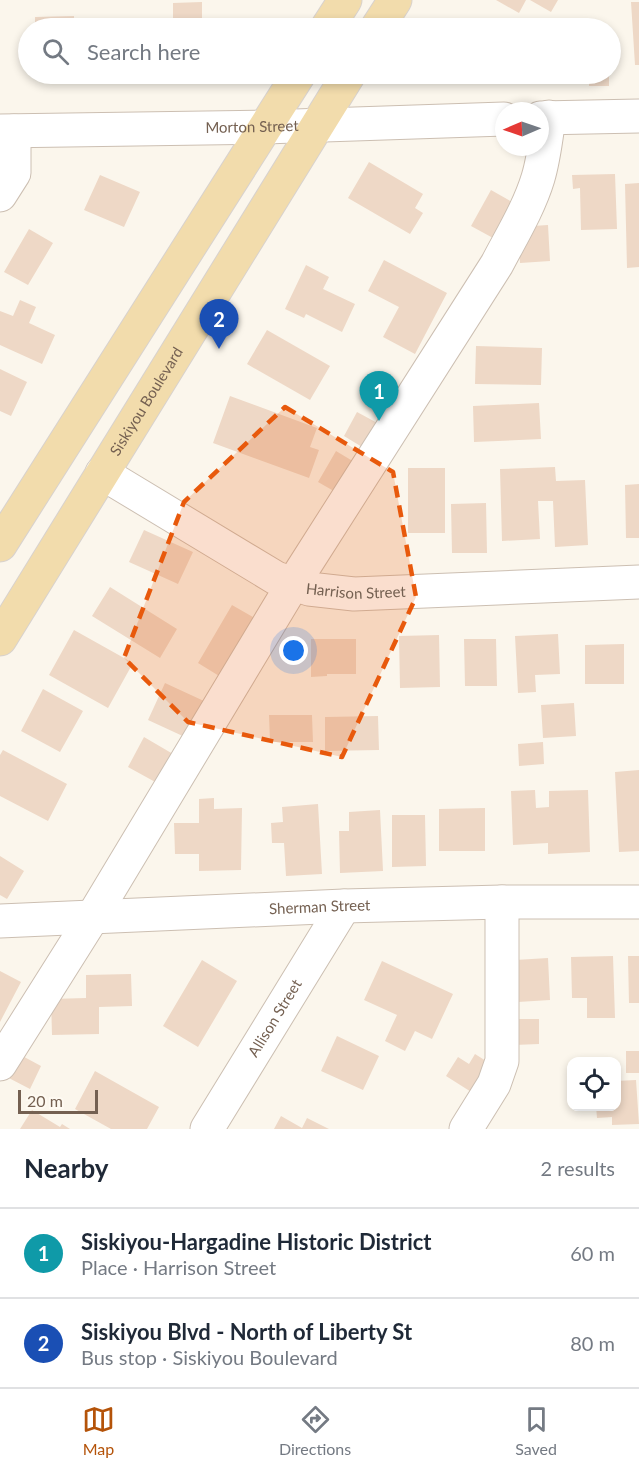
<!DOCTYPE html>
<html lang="en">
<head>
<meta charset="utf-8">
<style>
  body { margin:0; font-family:Lato,sans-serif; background:#f6f6f7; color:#1f2937 }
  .controls { position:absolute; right:18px; bottom:18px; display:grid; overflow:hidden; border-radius:12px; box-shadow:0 3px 9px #0003 }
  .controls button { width:54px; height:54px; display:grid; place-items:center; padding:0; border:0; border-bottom:2px solid #e0e1e3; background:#fff; color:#1f2937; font:30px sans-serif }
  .compass { position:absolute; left:495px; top:102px; width:54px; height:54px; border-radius:50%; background:#fff; box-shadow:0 3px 9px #0003; rotate:268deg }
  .scale { position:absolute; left:18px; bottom:15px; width:80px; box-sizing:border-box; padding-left:6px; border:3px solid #746051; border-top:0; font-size:16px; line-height:21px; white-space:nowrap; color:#746051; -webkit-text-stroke:4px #fefaf2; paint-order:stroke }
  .you { position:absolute; left:294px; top:651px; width:21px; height:21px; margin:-15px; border:4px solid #fff; border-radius:50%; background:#1a73e8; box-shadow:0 0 0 9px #1a73e833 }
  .badge { display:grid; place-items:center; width:39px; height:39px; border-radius:50%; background:#b45309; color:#fff; font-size:20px; font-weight:700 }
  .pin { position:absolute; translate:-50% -50px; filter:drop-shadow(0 2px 3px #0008) }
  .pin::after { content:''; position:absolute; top:32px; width:21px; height:18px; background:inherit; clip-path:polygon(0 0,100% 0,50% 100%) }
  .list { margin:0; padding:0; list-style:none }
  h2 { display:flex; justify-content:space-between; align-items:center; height:78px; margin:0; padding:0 24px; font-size:26px }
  h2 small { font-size:20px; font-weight:400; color:#747a83 }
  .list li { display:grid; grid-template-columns:39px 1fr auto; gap:18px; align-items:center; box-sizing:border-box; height:90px; padding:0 24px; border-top:2px solid #e0e1e3 }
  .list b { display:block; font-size:22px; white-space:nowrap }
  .list p { margin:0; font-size:20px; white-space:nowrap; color:#747a83 }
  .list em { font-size:20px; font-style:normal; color:#747a83 }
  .icon { flex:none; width:33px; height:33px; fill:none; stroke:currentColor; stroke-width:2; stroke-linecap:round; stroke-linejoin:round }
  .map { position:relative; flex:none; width:639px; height:1129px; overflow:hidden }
  .search { position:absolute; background:#fff; box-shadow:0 3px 9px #0003; left:18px; right:18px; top:18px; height:66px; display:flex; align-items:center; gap:15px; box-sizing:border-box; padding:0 21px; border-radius:33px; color:#747a83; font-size:22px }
  .sheet { height:258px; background:#fff }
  nav { display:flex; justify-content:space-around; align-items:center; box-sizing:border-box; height:84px; border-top:2px solid #e0e1e3; background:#fff; font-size:16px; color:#747a83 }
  nav a { display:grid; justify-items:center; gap:3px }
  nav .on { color:#b45309 }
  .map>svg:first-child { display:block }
</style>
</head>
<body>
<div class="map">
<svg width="639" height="1129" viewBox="0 0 639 1129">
  <rect width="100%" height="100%" fill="#fbf6ec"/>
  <!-- building -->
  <path fill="#eed8c6" d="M 496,0 L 526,0 L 519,13 Z
    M 530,0 L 558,0 L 551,12 Z
    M 202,2 L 202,28 L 116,28 L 116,26 L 173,25 L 173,3 Z
    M 631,2 L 639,2 L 639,65 L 635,65 Z
    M 74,16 L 74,28 L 35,28 L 35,17 Z
    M 589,74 L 609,74 L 609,86 L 589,86 Z
    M 369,162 L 423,194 L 415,208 L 423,213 L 410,234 L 348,198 Z
    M 615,174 L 617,229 L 581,230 L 580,188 L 573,189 L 572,175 Z
    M 100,175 L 140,192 L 124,227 L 84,210 Z
    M 639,183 L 639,267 L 627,268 L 625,184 Z
    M 491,190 L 512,202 L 493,238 L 471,226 Z
    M 548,225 L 550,261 L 520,263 L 518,227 Z
    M 29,229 L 53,243 L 28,285 L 4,272 Z
    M 384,260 L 447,293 L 415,354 L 383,337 L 399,307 L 368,291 Z
    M 306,265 L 329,277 L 323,289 L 355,304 L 342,332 L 306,314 L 304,318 L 285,309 Z
    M 20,300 L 36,307 L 29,323 L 55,335 L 42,364 L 0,345 L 0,311 L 13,316 Z
    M 267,330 L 330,366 L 310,400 L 247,364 Z
    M 476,346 L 542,348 L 541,385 L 475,384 Z
    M 0,369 L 27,382 L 11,416 L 0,411 Z
    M 230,396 L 317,428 L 310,447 L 319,450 L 309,478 L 213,443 Z
    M 539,403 L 541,439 L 474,442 L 473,406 Z
    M 357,412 L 381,425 L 367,450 L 344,436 Z
    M 336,451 L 356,463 L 339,494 L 318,482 Z
    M 555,467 L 556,481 L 585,480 L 588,545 L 555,547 L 553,501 L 538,501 L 540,539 L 502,541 L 500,469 Z
    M 408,468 L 445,468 L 445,533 L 408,533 Z
    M 639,484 L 639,538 L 626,538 L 625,485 Z
    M 486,503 L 487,553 L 452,553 L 451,504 Z
    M 144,530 L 193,552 L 178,584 L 129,562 Z
    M 110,587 L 177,629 L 160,658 L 92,616 Z
    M 232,605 L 258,620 L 224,679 L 198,663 Z
    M 74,630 L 133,663 L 108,708 L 49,675 Z
    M 558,634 L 560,674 L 535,675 L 536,692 L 518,693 L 515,636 Z
    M 439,635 L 440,687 L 400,688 L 399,636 Z
    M 311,639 L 356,639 L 356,674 L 327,674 L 327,676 L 311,677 Z
    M 464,639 L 496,639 L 497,686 L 465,686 Z
    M 624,644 L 624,684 L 585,684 L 585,645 Z
    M 165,683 L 204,701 L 187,738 L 148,720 Z
    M 43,689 L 83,711 L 60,752 L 21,731 Z
    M 574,703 L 576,736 L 543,738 L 541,705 Z
    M 269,715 L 312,715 L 313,742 L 270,742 Z
    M 378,716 L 379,750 L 325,751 L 325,717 Z
    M 144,737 L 173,754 L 157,783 L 128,767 Z
    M 543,742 L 544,764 L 519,766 L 518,744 Z
    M 3,750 L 67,784 L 48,821 L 0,796 L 0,755 Z
    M 639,770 L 639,851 L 619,852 L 615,772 Z
    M 535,790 L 536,808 L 549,807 L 549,791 L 588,790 L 590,852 L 548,854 L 548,843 L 513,845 L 511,791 Z
    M 214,798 L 214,809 L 242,808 L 241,870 L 199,871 L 199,854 L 175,854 L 174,823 L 199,823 L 199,799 Z
    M 318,804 L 322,874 L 286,876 L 284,843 L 272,843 L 271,823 L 283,822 L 282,807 Z
    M 485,808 L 485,851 L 439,851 L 439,809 Z
    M 380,810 L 383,871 L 340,873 L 339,831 L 349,831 L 349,812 Z
    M 392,815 L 425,815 L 426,866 L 392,867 Z
    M 0,856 L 24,871 L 7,899 L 0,895 Z
    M 613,956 L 615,1018 L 587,1018 L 587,998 L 572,998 L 571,957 Z
    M 628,956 L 639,956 L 639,1003 L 629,1003 Z
    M 548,958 L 550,1000 L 518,1002 L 515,960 Z
    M 202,960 L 237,981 L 198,1047 L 163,1026 Z
    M 382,961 L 453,994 L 432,1039 L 415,1031 L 405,1051 L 385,1041 L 397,1015 L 364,1000 Z
    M 0,971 L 21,982 L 0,1022 Z
    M 131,974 L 132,1006 L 99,1007 L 99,1034 L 52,1035 L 51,999 L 86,998 L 86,975 Z
    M 513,1019 L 539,1019 L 539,1044 L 514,1045 Z
    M 337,1036 L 379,1056 L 363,1090 L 321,1071 Z
    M 626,1051 L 639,1051 L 639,1073 L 626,1073 Z
    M 15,1052 L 41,1066 L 30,1089 L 3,1075 Z
    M 475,1054 L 494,1066 L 476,1095 L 446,1076 L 458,1057 L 469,1064 Z
    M 95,1071 L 159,1107 L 147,1129 L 111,1129 L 75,1109 Z
    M 636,1080 L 639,1124 L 612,1125 L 612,1117 L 597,1118 L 596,1106 L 616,1106 L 616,1081 Z
    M 32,1110 L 60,1127 L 62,1124 L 70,1129 L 20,1129 Z
    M 281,1116 L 302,1128 L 307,1118 L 329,1129 L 274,1129 Z"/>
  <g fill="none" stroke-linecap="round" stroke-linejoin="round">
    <!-- minor casing -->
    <g stroke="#ccbfb2" stroke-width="35">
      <g id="minor">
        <path d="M 540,118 L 639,116"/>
        <path id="s1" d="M 0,131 L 265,127 L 504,119"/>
        <path d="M 0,195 L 14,173 L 14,131"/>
        <path id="s2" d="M 102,473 L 276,578 L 309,589 L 354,594 L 639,582"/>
        <path id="s3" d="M 0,921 L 344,906 L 502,902 L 639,902"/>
        <path d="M 0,1064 L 92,918 L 293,584 L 497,264 C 511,237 529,208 538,178 C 544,158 546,138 549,117"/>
        <path id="s4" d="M 207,1129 L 344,906"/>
        <path d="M 466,1129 L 494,1084 L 502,1061 L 502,902"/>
      </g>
    </g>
    <!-- major casing -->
    <g stroke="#d8d2ce" stroke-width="35">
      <g id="major">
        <path d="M 327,28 L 345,0"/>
        <path d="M 377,28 L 395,0"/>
        <path d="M 0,545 L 299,74"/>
        <path id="s5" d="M 0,639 L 349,74"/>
      </g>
    </g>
    <!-- minor -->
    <use href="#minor" stroke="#fff" stroke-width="33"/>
    <!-- major -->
    <use href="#major" stroke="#f2dcac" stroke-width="33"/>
  </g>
  <!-- marked area -->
  <path fill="#e8590c" fill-opacity="0.2" stroke="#e8590c" stroke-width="4.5" stroke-dasharray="12 8" stroke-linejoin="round" d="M 285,407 L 393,472 L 416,597 L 342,757 L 188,722 L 124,658 L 184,502 Z"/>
  <g text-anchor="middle" stroke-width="4.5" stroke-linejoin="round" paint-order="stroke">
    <!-- street labels -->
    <g font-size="15" fill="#746051" stroke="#fefaf2">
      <text dy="5" stroke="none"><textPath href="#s1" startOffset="252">Morton Street</textPath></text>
      <text dy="5" stroke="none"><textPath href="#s5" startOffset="279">Siskiyou Boulevard</textPath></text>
      <text dy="5" stroke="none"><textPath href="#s2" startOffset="285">Harrison Street</textPath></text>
      <text dy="5" stroke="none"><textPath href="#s3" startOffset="320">Sherman Street</textPath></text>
      <text dy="5" stroke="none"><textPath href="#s4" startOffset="130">Allison Street</textPath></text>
    </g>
  </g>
</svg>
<div class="controls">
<button><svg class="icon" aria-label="locate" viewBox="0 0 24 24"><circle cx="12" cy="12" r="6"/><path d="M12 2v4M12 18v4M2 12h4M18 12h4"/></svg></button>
</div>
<svg class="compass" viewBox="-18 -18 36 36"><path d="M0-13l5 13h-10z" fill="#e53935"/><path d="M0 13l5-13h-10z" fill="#747a83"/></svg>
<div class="scale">20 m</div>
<div class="you"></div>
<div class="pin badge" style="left:379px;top:421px;background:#0f9aa8">1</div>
<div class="pin badge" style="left:219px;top:349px;background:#1a4fb4">2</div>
<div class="search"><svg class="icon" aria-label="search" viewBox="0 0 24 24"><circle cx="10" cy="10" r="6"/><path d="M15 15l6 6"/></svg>Search here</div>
</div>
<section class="sheet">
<h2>Nearby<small>2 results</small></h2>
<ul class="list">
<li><span class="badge" style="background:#0f9aa8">1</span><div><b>Siskiyou-Hargadine Historic District</b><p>Place · Harrison Street</p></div><em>60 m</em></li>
<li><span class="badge" style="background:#1a4fb4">2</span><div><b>Siskiyou Blvd - North of Liberty St</b><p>Bus stop · Siskiyou Boulevard</p></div><em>80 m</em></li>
</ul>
</section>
<nav>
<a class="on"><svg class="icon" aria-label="map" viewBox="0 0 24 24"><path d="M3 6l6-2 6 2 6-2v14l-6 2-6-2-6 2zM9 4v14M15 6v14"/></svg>Map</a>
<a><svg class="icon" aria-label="directions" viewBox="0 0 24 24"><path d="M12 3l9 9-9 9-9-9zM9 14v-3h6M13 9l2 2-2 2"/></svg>Directions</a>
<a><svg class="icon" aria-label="saved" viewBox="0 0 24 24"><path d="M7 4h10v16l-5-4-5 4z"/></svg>Saved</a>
</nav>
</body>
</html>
